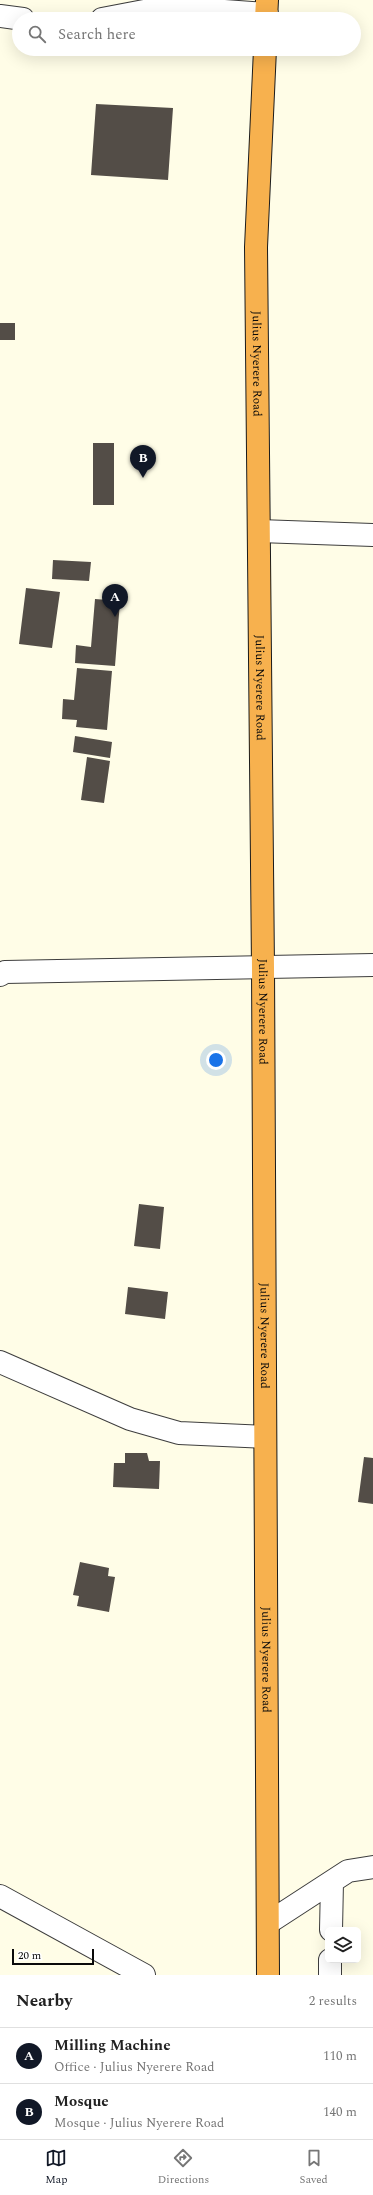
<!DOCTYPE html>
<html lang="en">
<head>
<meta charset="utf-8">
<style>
  body { margin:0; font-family:Spectral,serif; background:#f6f6f6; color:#222 }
  .controls { position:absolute; right:12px; bottom:12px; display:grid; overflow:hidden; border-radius:6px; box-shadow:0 4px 16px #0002 }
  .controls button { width:36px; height:36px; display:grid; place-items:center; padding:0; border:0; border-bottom:1px solid #e0e0e0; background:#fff; color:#222; font:20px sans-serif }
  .scale { position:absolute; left:12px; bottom:10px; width:82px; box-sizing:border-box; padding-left:4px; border:2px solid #0a0a0a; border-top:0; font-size:11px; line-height:14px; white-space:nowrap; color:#0a0a0a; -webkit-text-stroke:3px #fff; paint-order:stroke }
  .you { position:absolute; left:216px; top:1060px; width:14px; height:14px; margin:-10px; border:3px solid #fff; border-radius:50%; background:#1a73e8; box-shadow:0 0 0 6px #1a73e833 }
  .badge { display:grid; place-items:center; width:26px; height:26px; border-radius:50%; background:#111827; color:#fff; font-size:13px; font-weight:700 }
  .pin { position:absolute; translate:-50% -33px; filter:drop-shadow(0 1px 2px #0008) }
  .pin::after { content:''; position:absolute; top:21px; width:14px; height:12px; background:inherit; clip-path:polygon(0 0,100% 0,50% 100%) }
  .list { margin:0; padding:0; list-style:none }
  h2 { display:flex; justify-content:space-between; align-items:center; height:52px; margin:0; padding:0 16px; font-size:17px }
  h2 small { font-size:13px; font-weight:400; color:#767676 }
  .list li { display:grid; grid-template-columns:26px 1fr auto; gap:12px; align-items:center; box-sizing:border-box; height:56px; padding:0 16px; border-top:1px solid #e0e0e0 }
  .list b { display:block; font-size:15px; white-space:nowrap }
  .list p { margin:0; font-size:13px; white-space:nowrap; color:#767676 }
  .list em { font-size:13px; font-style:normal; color:#767676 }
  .icon { flex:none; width:22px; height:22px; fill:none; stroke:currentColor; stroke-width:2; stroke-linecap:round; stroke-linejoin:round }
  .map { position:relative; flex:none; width:373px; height:1975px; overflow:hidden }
  .search { position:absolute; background:#fff; box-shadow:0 4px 16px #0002; left:12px; right:12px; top:12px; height:44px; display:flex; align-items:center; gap:10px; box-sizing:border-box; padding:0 14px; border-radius:22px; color:#767676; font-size:15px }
  .sheet { height:164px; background:#fff }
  nav { display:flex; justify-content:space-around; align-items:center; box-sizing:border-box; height:56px; border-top:1px solid #e0e0e0; background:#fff; font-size:11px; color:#767676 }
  nav a { display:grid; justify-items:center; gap:2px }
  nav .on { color:#111827 }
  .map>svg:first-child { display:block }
</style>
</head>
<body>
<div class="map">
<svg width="373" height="1975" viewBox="0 0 373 1975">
  <rect width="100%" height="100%" fill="#fffde7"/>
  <!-- building -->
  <path fill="#534d47" d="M 96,104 L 173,108 L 168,180 L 91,175 Z
    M 0,323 L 15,323 L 15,340 L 0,340 Z
    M 93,443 L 114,443 L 114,505 L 93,505 Z
    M 53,560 L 91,562 L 89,581 L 52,579 Z
    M 26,588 L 60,592 L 52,648 L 19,644 Z
    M 95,599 L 120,601 L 115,666 L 75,663 L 76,645 L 91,647 Z
    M 77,668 L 112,671 L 107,730 L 76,727 L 77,720 L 62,719 L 63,699 L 74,700 Z
    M 75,736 L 112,742 L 110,758 L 73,752 Z
    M 87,757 L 110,761 L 104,803 L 81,800 Z
    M 139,1204 L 164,1207 L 160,1249 L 134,1246 Z
    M 128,1287 L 168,1292 L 165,1319 L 125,1314 Z
    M 125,1453 L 147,1453 L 149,1461 L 160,1461 L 159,1489 L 113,1487 L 114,1463 L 125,1463 Z
    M 364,1457 L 373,1458 L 373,1504 L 358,1502 Z
    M 80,1562 L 109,1568 L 108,1576 L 115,1577 L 109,1612 L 77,1606 L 79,1596 L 73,1595 Z"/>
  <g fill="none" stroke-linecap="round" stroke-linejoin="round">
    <!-- minor casing -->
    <g stroke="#3d3d3d" stroke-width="24">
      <path id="minor" d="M 0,16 L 23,19
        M 102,19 L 144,11 L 196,9 L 267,14
        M 259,531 L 373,535
        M 0,975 L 5,972 L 373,965
        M 0,1362 L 130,1419 L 179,1433 L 265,1437
        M 0,1896 L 144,1975
        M 268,1923 L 348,1871 L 373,1867
        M 331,1930 L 332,1882
        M 330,1975 L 330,1960"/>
    </g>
    <!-- highway casing -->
    <g stroke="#1b1b1b" stroke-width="24">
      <g id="highway">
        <path d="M 266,19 L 267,0"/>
        <path id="s1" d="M 265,49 L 256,247 L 263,967 L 268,1975"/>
      </g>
    </g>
    <!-- minor -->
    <use href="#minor" stroke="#fff" stroke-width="22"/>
    <!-- highway -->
    <use href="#highway" stroke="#f7b14e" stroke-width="22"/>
  </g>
  <g text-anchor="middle" stroke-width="4" stroke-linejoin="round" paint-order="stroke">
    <!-- street labels -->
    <g font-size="12" fill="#0a0a0a" stroke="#fff">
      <text dy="4" stroke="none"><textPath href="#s1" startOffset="315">Julius Nyerere Road</textPath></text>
      <text dy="4" stroke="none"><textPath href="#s1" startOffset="639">Julius Nyerere Road</textPath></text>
      <text dy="4" stroke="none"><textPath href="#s1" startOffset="963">Julius Nyerere Road</textPath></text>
      <text dy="4" stroke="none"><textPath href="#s1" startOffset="1287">Julius Nyerere Road</textPath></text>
      <text dy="4" stroke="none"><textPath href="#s1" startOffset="1611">Julius Nyerere Road</textPath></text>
    </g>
  </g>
</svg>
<div class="controls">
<button><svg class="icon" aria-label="layers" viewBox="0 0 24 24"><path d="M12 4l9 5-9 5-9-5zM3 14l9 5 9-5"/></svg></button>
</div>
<div class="scale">20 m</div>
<div class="you"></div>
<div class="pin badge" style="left:115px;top:617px">A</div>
<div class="pin badge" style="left:143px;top:478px">B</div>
<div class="search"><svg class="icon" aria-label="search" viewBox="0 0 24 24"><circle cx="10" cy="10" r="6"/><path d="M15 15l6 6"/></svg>Search here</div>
</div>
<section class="sheet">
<h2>Nearby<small>2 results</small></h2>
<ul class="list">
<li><span class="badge">A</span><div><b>Milling Machine</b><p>Office · Julius Nyerere Road</p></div><em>110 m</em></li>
<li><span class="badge">B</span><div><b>Mosque</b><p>Mosque · Julius Nyerere Road</p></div><em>140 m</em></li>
</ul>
</section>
<nav>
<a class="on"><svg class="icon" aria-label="map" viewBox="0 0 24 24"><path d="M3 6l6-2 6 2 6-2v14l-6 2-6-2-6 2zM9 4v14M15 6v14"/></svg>Map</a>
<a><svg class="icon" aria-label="directions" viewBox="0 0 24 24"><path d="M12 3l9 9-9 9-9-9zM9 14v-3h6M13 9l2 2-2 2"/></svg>Directions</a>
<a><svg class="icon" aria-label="saved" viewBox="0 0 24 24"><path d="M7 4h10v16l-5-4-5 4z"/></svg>Saved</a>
</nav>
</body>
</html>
